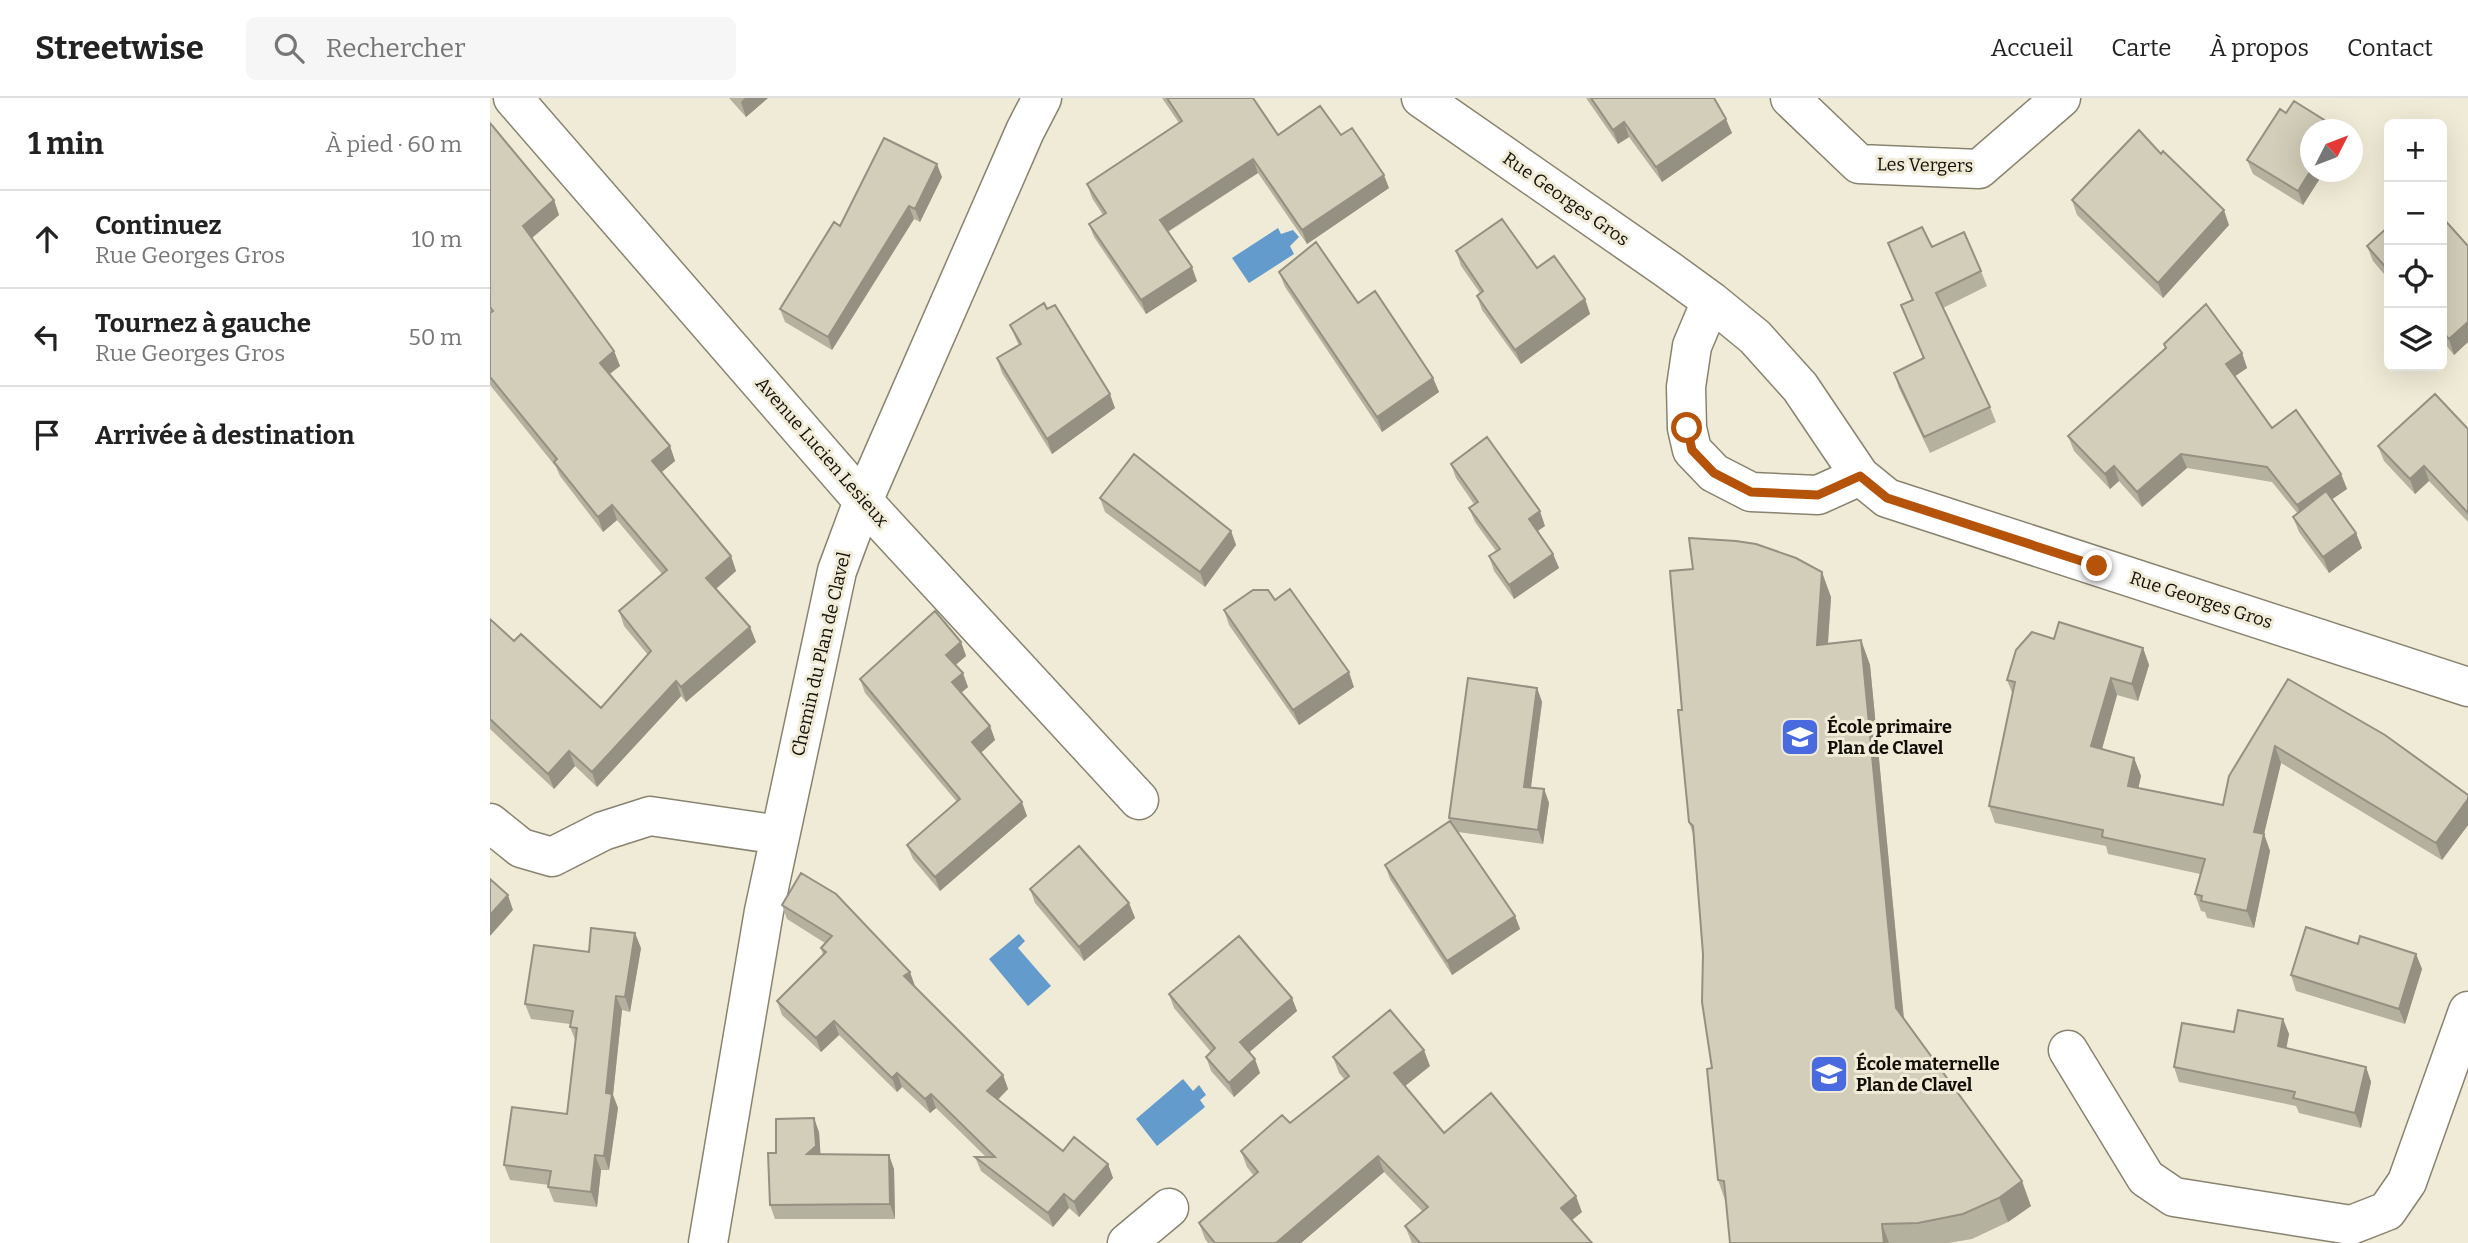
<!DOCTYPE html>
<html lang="fr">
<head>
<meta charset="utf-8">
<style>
  body { margin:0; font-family:Bitter,serif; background:#f6f6f6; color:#222 }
  .controls { position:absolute; right:21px; top:21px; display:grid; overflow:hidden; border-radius:10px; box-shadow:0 7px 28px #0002 }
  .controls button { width:63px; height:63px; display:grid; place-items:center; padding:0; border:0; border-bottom:2px solid #e0e0e0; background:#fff; color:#222; font:35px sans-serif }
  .compass { position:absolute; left:1810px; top:21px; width:63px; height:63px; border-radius:50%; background:#fff; box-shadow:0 7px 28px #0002; rotate:48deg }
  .stop { position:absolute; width:21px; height:21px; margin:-16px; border:5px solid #b45309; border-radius:50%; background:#fff }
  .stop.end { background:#b45309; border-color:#fff; box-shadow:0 2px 7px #0008 }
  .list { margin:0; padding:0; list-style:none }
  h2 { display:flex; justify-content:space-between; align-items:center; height:91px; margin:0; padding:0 28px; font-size:30px }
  h2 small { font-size:23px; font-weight:400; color:#767676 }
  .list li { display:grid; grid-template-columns:46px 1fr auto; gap:21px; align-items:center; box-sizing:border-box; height:98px; padding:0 28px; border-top:2px solid #e0e0e0 }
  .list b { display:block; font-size:26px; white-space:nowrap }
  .list p { margin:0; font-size:23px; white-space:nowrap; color:#767676 }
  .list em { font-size:23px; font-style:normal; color:#767676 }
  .icon { flex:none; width:38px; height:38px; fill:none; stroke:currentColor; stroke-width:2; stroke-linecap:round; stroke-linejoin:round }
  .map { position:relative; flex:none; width:1978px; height:1145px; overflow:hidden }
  header { display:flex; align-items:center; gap:42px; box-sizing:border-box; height:98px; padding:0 35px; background:#fff; border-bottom:2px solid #e0e0e0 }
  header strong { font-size:33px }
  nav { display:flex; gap:38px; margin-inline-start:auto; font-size:24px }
  .search { width:490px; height:63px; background:#f6f6f6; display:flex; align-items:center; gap:18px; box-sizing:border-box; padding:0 24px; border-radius:10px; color:#767676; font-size:26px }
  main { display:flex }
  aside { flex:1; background:#fff }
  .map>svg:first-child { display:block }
</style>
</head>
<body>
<header>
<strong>Streetwise</strong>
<div class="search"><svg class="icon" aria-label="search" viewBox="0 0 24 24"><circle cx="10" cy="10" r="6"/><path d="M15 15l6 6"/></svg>Rechercher</div>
<nav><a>Accueil</a><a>Carte</a><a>À propos</a><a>Contact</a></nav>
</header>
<main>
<aside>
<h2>1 min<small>À pied · 60 m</small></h2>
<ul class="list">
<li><svg class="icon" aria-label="ahead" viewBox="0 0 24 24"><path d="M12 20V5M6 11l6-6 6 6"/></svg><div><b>Continuez</b><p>Rue Georges Gros</p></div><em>10 m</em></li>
<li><svg class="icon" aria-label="left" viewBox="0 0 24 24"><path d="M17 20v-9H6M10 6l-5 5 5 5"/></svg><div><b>Tournez à gauche</b><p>Rue Georges Gros</p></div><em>50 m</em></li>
<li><svg class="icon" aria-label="arrive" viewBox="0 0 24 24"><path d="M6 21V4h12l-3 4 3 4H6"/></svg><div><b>Arrivée à destination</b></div></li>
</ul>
</aside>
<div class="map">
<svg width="1978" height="1145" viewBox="0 0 1978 1145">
  <rect width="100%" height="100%" fill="#f0ebd6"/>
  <!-- water -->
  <path fill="#629bcc" d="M 788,130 L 791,136 L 803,132 L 809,139 L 800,148 L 804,156 L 759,185 L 742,160 Z
    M 529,836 L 535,843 L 528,850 L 561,888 L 538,908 L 499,861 Z
    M 693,981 L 703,993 L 709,987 L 716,997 L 710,1002 L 715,1009 L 667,1048 L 646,1021 Z"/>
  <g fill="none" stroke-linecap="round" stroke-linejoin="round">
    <!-- street casing -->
    <g stroke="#888370" stroke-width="41">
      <path id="street" d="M 23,0 L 373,403 L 649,702
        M 931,0 L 1177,171 L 1221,203 L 1265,239 L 1310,289 L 1370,378 L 1397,400 L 1978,589
        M 1300,0 L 1369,66 L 1489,71 L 1571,0
        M 1221,203 L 1202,248 L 1196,289 L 1197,330 L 1202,352 L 1224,375 L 1261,394 L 1328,397 L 1370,378
        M 0,725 L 31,750 L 62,759 L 113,733 L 160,718 L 290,737
        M 1578,952 L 1656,1080 L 1684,1099 L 1861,1127 L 1897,1113 L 1917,1084 L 1978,913
        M 218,1145 L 274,813 L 347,473 L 373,403 L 535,33 L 552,0
        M 637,1145 L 679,1110"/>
    </g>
    <!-- street -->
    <use href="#street" stroke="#fff" stroke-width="38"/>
  </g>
  <!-- wall -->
  <path fill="#b5b19f" d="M 239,0 L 278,0 L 256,19 Z
    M 672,0 L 763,0 L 788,37 L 851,37 L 899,90 L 817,146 L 768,75 L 678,134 L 707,183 L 656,216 L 604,139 L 599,126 L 613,117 L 602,100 L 597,86 L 689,25 Z
    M 1096,0 L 1224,0 L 1242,35 L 1172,84 L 1139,39 L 1128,46 Z
    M 1796,15 L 1821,74 L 1834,74 L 1813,107 L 1763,76 L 1757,62 Z
    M 0,25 L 64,102 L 69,117 L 42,140 L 124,253 L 130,268 L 120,276 L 180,348 L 185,363 L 171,374 L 241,458 L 246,473 L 226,491 L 260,529 L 266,544 L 196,604 L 191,598 L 107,689 L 85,668 L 64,691 L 0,631 L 0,521 L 24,543 L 111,610 L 158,557 L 134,528 L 129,513 L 172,476 L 127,422 L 113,434 L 70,378 L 66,369 L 0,287 Z
    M 452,79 L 430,124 L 424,121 L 342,252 L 295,224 L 290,211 Z
    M 1582,102 L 1739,127 L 1673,200 L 1587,117 Z
    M 1952,119 L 1978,148 L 1978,244 L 1964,257 L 1952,242 Z
    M 1899,128 L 1899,182 L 1883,163 L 1877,148 Z
    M 1398,145 L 1442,149 L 1491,173 L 1497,188 L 1453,210 L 1500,309 L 1506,324 L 1440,355 L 1409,290 L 1404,275 L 1433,260 L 1411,207 L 1422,202 Z
    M 966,153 L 1047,170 L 1095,201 L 1100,216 L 1031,266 L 992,212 L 987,198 L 990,195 L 971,168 Z
    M 789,174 L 868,205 L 943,280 L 949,294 L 892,334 L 795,189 Z
    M 520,227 L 625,310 L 562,356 L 512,275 L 507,260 L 529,248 Z
    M 1674,246 L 1752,255 L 1757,270 L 1745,278 L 1782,330 L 1851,376 L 1857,391 L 1842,401 L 1866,435 L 1872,450 L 1839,475 L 1809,434 L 1803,419 L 1808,416 L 1782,384 L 1697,370 L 1652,409 L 1629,383 L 1620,391 L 1584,353 L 1578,338 L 1676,250 Z
    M 1978,331 L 1978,424 L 1939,383 L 1925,396 L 1894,363 L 1888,348 Z
    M 961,366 L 1055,428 L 1048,433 L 1063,456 L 1069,470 L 1024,501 L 1004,473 L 999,458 L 1006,453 L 985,424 L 979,410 L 984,406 L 966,380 Z
    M 610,400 L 741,433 L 746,447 L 715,489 L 615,414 Z
    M 1341,499 L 1338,546 L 1371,542 L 1380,567 L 1414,920 L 1541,1108 L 1518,1124 L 1482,1141 L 1458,1145 L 1240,1145 L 1236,1105 L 1228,1082 L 1222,970 L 1213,856 L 1203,736 L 1199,724 L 1192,612 Z
    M 785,502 L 864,589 L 809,627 L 739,527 L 734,512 Z
    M 1564,541 L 1653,550 L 1659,567 L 1648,603 L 1627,597 L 1612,651 L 1644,660 L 1651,678 L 1648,690 L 1733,707 L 1798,581 L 1978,697 L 1978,727 L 1952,762 L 1791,665 L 1774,736 L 1780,753 L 1764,830 L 1717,820 L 1715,814 L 1711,813 L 1705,796 L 1710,776 L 1618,756 L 1616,748 L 1505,725 L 1499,708 L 1523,597 L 1517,582 Z
    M 471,544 L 476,558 L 465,567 L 478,589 L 471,595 L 500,628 L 505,642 L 491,655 L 537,718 L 450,793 L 423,761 L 417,747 L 467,704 L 375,595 L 370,581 Z
    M 1047,590 L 1052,604 L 1041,690 L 1054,691 L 1059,705 L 1053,746 L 968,734 L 1025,818 L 1030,831 L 962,877 L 900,781 L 895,767 L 960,723 L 959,720 Z
    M 540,791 L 639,805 L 645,820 L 594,863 L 545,805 Z
    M 292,807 L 424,888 L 513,977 L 518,991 L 508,1002 L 573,1053 L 618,1066 L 623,1080 L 589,1119 L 579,1110 L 563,1129 L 491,1073 L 485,1059 L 496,1059 L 446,1010 L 440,1015 L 412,989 L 407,994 L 349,937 L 331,954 L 292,917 L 287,903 L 333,857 L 331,850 L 335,845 L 297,821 Z
    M 1868,846 L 1926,856 L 1932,871 L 1915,926 L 1806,893 L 1801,877 Z
    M 151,850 L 140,914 L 132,912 L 123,997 L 128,1010 L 119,1072 L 111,1072 L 107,1109 L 64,1104 L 58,1089 L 59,1087 L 20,1082 L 14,1067 L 77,1016 L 86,944 L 80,929 L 80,926 L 41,921 L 35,906 L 99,854 Z
    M 679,896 L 802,900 L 807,913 L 759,954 L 770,975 L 744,999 L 721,973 L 716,959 L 721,954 L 684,910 Z
    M 1793,921 L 1799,936 L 1796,950 L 1876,969 L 1881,984 L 1871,1030 L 1809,1015 L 1806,1008 L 1689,984 L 1684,969 L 1744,934 Z
    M 843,959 L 940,968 L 915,988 L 954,1035 L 1092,1114 L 1082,1122 L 1102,1145 L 922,1145 L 915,1128 L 933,1114 L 894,1074 L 811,1145 L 718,1145 L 715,1141 L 709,1125 L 764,1078 L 757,1069 L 751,1053 L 800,1025 L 855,982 L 849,975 Z
    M 329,1034 L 330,1056 L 404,1071 L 405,1121 L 285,1121 L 280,1107 L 286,1055 Z"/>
  <!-- shaded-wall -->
  <path fill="#949082" d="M 255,0 L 278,0 L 256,19 L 251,4 Z
    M 1236,21 L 1242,35 L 1172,84 L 1166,69 Z
    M 1134,24 L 1139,39 L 1128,46 L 1123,32 Z
    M 763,61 L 768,75 L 675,135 L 670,122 Z
    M 447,66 L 452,79 L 430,124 L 425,111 Z
    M 1821,72 L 1821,74 L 1834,74 L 1813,107 L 1808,93 Z
    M 894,77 L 899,90 L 817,146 L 812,132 Z
    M 64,102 L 69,117 L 38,143 L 33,128 Z
    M 419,108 L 424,121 L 342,252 L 338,239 Z
    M 1734,112 L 1739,127 L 1673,200 L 1668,185 Z
    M 702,169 L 707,183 L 656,216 L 651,202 Z
    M 1095,201 L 1100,216 L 1031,266 L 1025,252 Z
    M 1978,224 L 1978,244 L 1964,257 L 1959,241 Z
    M 124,253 L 130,268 L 115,279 L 110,265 Z
    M 1752,255 L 1757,270 L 1741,281 L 1736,266 Z
    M 943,280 L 949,294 L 892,334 L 887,319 Z
    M 620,296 L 625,310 L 562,356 L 557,341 Z
    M 180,348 L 185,363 L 167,378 L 162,363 Z
    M 1691,356 L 1697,370 L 1652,409 L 1647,394 Z
    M 1624,368 L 1629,383 L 1620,391 L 1615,376 Z
    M 1934,368 L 1939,383 L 1925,396 L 1920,381 Z
    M 1851,376 L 1857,391 L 1812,422 L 1807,407 Z
    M 122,407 L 127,422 L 113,434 L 108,419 Z
    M 1050,413 L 1055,428 L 1044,435 L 1039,421 Z
    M 741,433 L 746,447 L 715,489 L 710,474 Z
    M 1866,435 L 1872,450 L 1839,475 L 1833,459 Z
    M 1063,456 L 1069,470 L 1024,501 L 1019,487 Z
    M 241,458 L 246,473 L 221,495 L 216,480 Z
    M 1332,474 L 1341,499 L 1336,571 L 1327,547 Z
    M 260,529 L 266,544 L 196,604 L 191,589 Z
    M 1371,542 L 1380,567 L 1415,934 L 1406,910 Z
    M 471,544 L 476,558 L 461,571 L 456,557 Z
    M 1653,550 L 1659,567 L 1648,603 L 1642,586 Z
    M 859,574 L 864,589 L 809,627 L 803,612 Z
    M 473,575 L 478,589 L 467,598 L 462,584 Z
    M 1621,580 L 1627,597 L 1608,665 L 1601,648 Z
    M 186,583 L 191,598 L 107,689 L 102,674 Z
    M 1047,590 L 1052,604 L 1039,703 L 1034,689 Z
    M 500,628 L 505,642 L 487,658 L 482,644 Z
    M 1785,648 L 1791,665 L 1774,736 L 1780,753 L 1764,830 L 1757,813 L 1764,734 Z
    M 79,653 L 85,668 L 64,691 L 58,676 Z
    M 1644,660 L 1651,678 L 1645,705 L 1638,688 Z
    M 1054,691 L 1059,705 L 1053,746 L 1048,732 Z
    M 1978,701 L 1978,727 L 1952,762 L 1946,745 Z
    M 532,704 L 537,718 L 450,793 L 445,779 Z
    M 18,797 L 23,812 L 0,838 L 0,817 Z
    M 639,805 L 645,820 L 594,863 L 589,849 Z
    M 1025,818 L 1030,831 L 962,877 L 957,863 Z
    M 145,835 L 151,850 L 140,914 L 135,899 Z
    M 1926,856 L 1932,871 L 1915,926 L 1909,911 Z
    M 420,874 L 425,888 L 414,878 Z
    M 126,898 L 132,912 L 123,997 L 128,1010 L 119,1072 L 114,1058 L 116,995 Z
    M 802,900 L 807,913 L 755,958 L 750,944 Z
    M 1793,921 L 1799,936 L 1794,963 L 1788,948 Z
    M 344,923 L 349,937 L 331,954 L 326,940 Z
    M 934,952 L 940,968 L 910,992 L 904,975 Z
    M 765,961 L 770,975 L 744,999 L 739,985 Z
    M 1876,969 L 1881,984 L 1871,1030 L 1865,1015 Z
    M 407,975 L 412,989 L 407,994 L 402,980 Z
    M 513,977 L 518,991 L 502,1007 L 497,993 Z
    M 441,996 L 446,1010 L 440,1015 L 435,1001 Z
    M 324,1020 L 329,1034 L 331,1062 L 317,1056 Z
    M 105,1057 L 111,1072 L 107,1109 L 101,1094 Z
    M 399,1057 L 404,1071 L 405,1121 L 400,1106 Z
    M 888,1058 L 894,1074 L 811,1145 L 786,1145 Z
    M 618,1066 L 623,1080 L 589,1119 L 584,1104 Z
    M 1532,1083 L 1541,1108 L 1518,1124 L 1509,1100 Z
    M 574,1096 L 579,1110 L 563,1129 L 558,1115 Z
    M 1086,1098 L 1092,1114 L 1077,1126 L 1071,1110 Z
    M 1392,1126 L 1399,1145 L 1394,1145 Z"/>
  <!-- building -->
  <path fill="#d3ceb9" stroke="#949082" stroke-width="2" d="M 677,0 L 763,0 L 788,37 L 830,8 L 851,37 L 862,30 L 894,77 L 812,132 L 763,61 L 670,122 L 702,169 L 651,202 L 599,126 L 616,115 L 597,86 L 692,23 Z
    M 1101,0 L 1224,0 L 1236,21 L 1166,69 L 1134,24 L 1123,32 Z
    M 1804,3 L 1847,30 L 1845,32 L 1821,32 L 1821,72 L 1808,93 L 1757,62 L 1790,11 L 1796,15 Z
    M 0,25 L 64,102 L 33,128 L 124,253 L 110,265 L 180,348 L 162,363 L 241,458 L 216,480 L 260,529 L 191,589 L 186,583 L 102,674 L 79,653 L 58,676 L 0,621 L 0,521 L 24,543 L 31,536 L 111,610 L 161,553 L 129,513 L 177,472 L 122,407 L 108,419 L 64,364 L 67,361 L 0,279 L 0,215 L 3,213 L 0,209 Z
    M 1649,32 L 1671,56 L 1673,53 L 1734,112 L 1668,185 L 1582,102 Z
    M 394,40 L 447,66 L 425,111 L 419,108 L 338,239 L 290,211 L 344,124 L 350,128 Z
    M 1952,119 L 1978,148 L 1978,224 L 1959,241 L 1952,233 Z
    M 1012,121 L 1047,170 L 1064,158 L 1095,201 L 1025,252 L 987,198 L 993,193 L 966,153 Z
    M 1899,128 L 1899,173 L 1877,148 Z
    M 1432,129 L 1442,149 L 1474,134 L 1491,173 L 1446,195 L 1500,309 L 1434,339 L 1404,275 L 1434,260 L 1411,207 L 1423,202 L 1398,145 Z
    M 826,144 L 868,205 L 885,193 L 943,280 L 887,319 L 789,174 Z
    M 554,205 L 557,211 L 565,207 L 620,296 L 557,341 L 507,260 L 531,246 L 520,227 Z
    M 1716,206 L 1752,255 L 1736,266 L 1782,330 L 1806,312 L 1851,376 L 1807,407 L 1777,369 L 1691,356 L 1647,394 L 1624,368 L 1615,376 L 1578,338 L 1676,250 L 1674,246 Z
    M 1945,296 L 1978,331 L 1978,415 L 1934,368 L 1920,381 L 1888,348 Z
    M 997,339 L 1050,413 L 1039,421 L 1063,456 L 1019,487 L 999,458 L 1010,451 L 979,410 L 988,404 L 961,366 Z
    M 644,356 L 741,433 L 710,474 L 610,400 Z
    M 1836,393 L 1866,435 L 1833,459 L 1803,419 Z
    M 1199,440 L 1246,443 L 1266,446 L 1306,460 L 1332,474 L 1327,547 L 1371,542 L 1406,910 L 1532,1083 L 1509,1100 L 1473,1116 L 1428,1125 L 1392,1126 L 1394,1145 L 1240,1145 L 1234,1083 L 1228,1082 L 1217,971 L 1222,970 L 1212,904 L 1213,856 L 1203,728 L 1199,724 L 1188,612 L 1192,612 L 1180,473 L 1203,471 Z
    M 800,491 L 859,574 L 803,612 L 734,512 L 763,492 L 778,492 L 785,502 Z
    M 445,513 L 471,544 L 456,557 L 473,575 L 462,584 L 500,628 L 482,644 L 532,704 L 445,779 L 417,747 L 470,701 L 370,581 Z
    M 1569,524 L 1653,550 L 1642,586 L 1621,580 L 1601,648 L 1644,660 L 1638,688 L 1733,707 L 1739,678 L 1798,581 L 1895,637 L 1978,697 L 1978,701 L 1946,745 L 1785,648 L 1764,734 L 1774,736 L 1757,813 L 1711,803 L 1712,798 L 1705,796 L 1715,761 L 1612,739 L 1613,732 L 1499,708 L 1525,584 L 1517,582 L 1526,552 L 1542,534 L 1564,541 Z
    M 978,580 L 1047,590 L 1034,689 L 1054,691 L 1048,732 L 959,720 Z
    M 960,723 L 1025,818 L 957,863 L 895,767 Z
    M 589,748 L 639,805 L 589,849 L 540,791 Z
    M 311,775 L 346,796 L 420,874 L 414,878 L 513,977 L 497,993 L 573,1053 L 584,1039 L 618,1066 L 584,1104 L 574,1096 L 558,1115 L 485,1059 L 505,1059 L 441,996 L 435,1001 L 407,975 L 402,980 L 344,923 L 326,940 L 287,903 L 336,854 L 331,850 L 342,838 L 292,807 Z
    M 0,781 L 18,797 L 0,817 Z
    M 1816,829 L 1868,846 L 1870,838 L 1926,856 L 1909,911 L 1801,877 Z
    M 101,830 L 145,835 L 135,899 L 126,898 L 116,995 L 122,996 L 114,1058 L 105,1057 L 101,1094 L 58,1089 L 61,1073 L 14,1067 L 22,1009 L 77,1016 L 87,930 L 80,929 L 83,913 L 35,906 L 44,847 L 99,854 Z
    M 749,838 L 802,900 L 750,944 L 765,961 L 739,985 L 716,959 L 725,950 L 679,896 Z
    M 900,912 L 934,952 L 904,975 L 954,1035 L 1001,995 L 1086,1098 L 1071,1110 L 1102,1145 L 930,1145 L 915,1128 L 938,1109 L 888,1058 L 786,1145 L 725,1145 L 709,1125 L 768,1074 L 751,1053 L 792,1017 L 800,1025 L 859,978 L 843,959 Z
    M 1748,912 L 1793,921 L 1788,948 L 1876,969 L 1865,1015 L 1803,1000 L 1805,994 L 1684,969 L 1692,925 L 1744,934 Z
    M 324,1020 L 326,1048 L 317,1056 L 399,1057 L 400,1106 L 280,1107 L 278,1055 L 286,1055 L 286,1021 Z"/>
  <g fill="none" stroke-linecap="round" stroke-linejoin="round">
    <!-- route -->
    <path stroke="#b45309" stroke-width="9" d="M 1197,330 L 1202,352 L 1224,375 L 1261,394 L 1328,397 L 1370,378 L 1397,400 L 1607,468"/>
  </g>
  <!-- icons -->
  <defs>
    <g id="school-square" transform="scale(2.0125)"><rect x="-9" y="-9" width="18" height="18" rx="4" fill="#4a6bdf" stroke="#f0ebd6"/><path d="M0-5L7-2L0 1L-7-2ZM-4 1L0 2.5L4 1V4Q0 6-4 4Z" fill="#fff"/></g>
  </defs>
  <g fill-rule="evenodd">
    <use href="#school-square" x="1310" y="639"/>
    <use href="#school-square" x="1339" y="976"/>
  </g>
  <g text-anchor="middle" stroke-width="6" stroke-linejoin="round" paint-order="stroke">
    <!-- street labels -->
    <g font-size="18" fill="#100e07" stroke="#f0ebd6">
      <text transform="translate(1435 67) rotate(1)" y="6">Les Vergers</text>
      <text transform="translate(1076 101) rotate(35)" y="6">Rue Georges Gros</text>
      <text transform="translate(332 354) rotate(49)" y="6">Avenue Lucien Lesieux</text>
      <text transform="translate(1711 502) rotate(18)" y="6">Rue Georges Gros</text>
      <text transform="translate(331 556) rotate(-77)" y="6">Chemin du Plan de Clavel</text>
    </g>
    <!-- poi labels -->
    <g font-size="18" font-weight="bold" fill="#100e07" stroke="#f0ebd6" text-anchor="start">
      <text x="1337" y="635">École primaire<tspan x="1337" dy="21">Plan de Clavel</tspan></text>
      <text x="1366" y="972">École maternelle<tspan x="1366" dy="21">Plan de Clavel</tspan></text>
    </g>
  </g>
</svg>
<div class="controls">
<button>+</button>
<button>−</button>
<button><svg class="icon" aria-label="locate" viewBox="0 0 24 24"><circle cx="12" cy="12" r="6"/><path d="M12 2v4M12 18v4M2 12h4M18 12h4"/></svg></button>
<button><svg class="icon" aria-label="layers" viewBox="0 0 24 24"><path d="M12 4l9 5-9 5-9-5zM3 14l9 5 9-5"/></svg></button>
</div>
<svg class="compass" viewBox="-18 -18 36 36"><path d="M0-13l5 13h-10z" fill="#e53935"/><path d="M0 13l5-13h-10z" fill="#767676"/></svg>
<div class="stop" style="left:1197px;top:330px"></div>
<div class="stop end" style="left:1607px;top:468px"></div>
</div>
</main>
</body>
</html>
